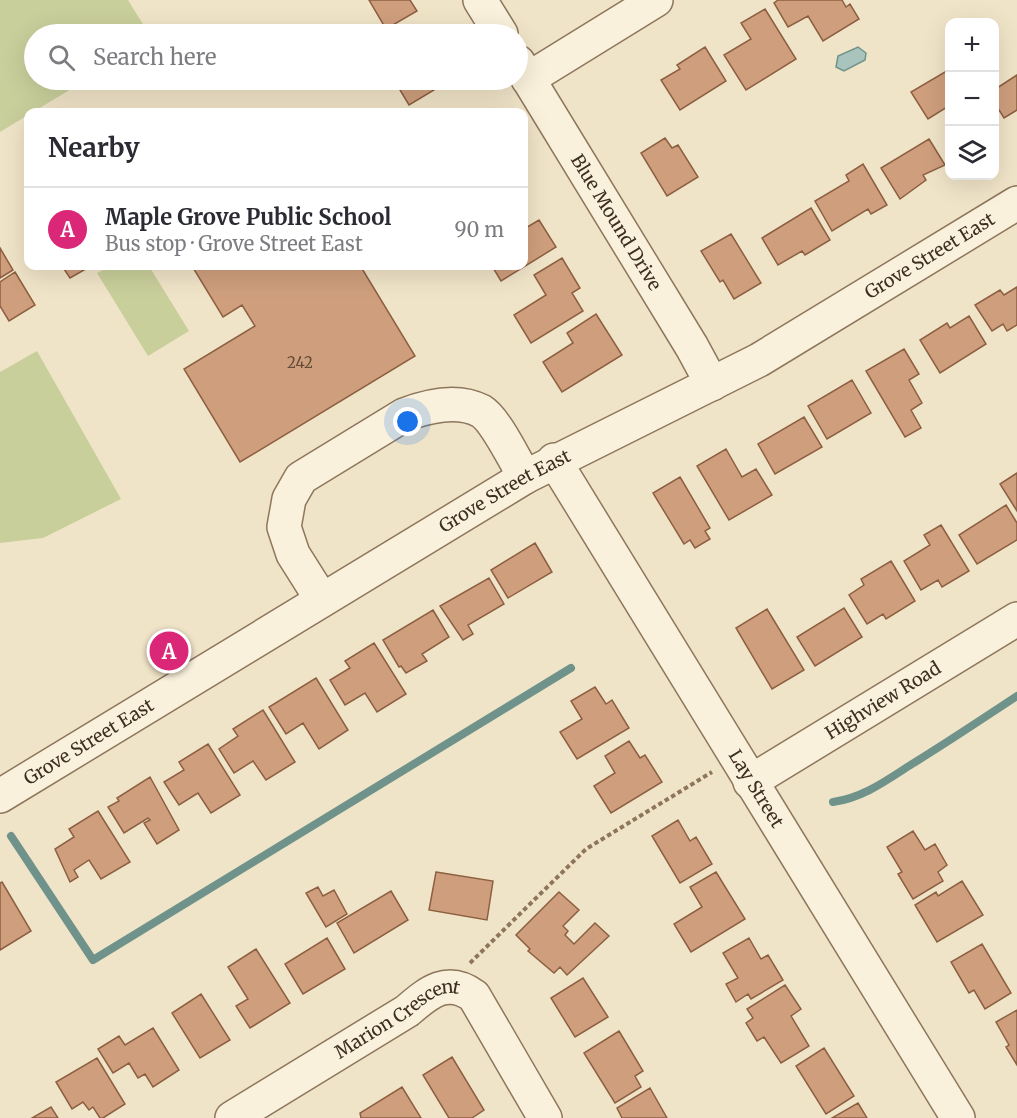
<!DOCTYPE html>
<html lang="en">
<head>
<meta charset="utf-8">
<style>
  body { margin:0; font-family:Merriweather,serif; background:#f7f7f7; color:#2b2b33 }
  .controls { position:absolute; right:18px; top:18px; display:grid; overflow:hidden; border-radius:12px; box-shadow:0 6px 24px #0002 }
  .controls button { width:54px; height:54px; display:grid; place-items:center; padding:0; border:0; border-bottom:2px solid #e1e1e2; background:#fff; color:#2b2b33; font:30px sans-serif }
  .you { position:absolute; left:408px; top:422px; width:21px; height:21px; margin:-15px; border:4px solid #fff; border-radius:50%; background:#1a73e8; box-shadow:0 0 0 9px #1a73e833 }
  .badge { display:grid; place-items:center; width:39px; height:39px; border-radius:50%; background:#db2777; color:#fff; font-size:20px; font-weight:700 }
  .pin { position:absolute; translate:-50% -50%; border:3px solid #fff; box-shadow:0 2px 6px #0006 }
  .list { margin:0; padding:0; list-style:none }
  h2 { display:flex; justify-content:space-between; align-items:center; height:78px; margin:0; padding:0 24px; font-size:26px }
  h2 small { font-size:20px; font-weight:400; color:#7c7c81 }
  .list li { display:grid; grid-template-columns:39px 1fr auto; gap:18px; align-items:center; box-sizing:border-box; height:84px; padding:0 24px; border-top:2px solid #e1e1e2 }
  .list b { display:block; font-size:22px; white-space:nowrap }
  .list p { margin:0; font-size:20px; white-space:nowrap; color:#7c7c81 }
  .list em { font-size:20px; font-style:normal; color:#7c7c81 }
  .icon { flex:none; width:33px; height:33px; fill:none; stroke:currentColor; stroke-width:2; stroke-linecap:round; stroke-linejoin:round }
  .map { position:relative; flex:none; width:1017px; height:1118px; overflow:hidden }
  .search { position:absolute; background:#fff; box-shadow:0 6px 24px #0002; left:24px; top:24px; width:504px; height:66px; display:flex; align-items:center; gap:15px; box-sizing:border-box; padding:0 21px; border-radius:33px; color:#7c7c81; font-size:22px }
  .panel { position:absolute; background:#fff; box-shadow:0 6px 24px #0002; left:24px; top:108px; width:504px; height:162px; border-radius:12px }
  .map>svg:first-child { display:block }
</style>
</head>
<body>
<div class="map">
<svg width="1017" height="1118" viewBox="0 0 1017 1118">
  <rect width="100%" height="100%" fill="#f0e4c8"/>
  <!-- green -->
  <path fill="#c9cf9b" d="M 0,0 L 128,0 L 149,34 L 34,34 L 34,80 L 86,80 L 0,132 Z
    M 110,266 L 149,266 L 189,331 L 148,356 L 97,273 Z
    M 37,351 L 121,499 L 43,538 L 0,543 L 0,372 Z"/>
  <!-- water -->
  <path fill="#a9c4bc" stroke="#6f938a" stroke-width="1.5" d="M 858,47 L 866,53 L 865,60 L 844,71 L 836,67 L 838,56 Z"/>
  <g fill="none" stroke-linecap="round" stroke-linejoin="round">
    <!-- stream -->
    <path stroke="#6f938a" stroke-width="8" d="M 833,802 C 863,798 887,780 912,764 C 948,742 982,719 1017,696
      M 11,836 L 93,960 L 571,668"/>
  </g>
  <!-- building -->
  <path fill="#cf9f7d" stroke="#8d5f41" stroke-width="1.5" d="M 369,0 L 410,0 L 417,11 L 386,29 Z
    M 778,0 L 842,0 L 846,7 L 850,4 L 859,19 L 823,41 L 808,16 L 788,27 L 774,3 Z
    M 765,9 L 796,59 L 746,90 L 724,55 L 751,39 L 741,23 Z
    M 705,47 L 726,81 L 680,110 L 661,80 L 680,69 L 677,65 Z
    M 950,69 L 950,111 L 947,107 L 928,119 L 911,92 Z
    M 1017,75 L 1017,110 L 1004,118 L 994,102 L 994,90 Z
    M 394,80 L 435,80 L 439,87 L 409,105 Z
    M 665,138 L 672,148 L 678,145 L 698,177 L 667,196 L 641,153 Z
    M 929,139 L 945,165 L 923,175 L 926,180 L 900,199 L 881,168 Z
    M 863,164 L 887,205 L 871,214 L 868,209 L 832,231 L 815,201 L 849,181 L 846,175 Z
    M 811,208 L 830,240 L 805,255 L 802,251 L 778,265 L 762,238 Z
    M 539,220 L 556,247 L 501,281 L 492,266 L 524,266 L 524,229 Z
    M 731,234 L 761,283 L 734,299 L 723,280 L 720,282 L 701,251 Z
    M 0,248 L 13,270 L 0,278 Z
    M 562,258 L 580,288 L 572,293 L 583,311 L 531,343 L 514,315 L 546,295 L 534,275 Z
    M 62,266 L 91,266 L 70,278 Z
    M 192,266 L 363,266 L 361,267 L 415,356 L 240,462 L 184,369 L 255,326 L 242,305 L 223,317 Z
    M 15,272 L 35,305 L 9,321 L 0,306 L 0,282 Z
    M 1017,287 L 1017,325 L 1007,331 L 1003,324 L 992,331 L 975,305 L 1000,290 L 1004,295 Z
    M 596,314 L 622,355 L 562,392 L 543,362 L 573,343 L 567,333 Z
    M 969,316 L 986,344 L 940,373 L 920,340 L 947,323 L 950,328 Z
    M 904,349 L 919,374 L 909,380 L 922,403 L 911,410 L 921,428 L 905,437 L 866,371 Z
    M 852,380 L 871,413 L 827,439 L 808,406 Z
    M 804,417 L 822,447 L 775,474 L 758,444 Z
    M 726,449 L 742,477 L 756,469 L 772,495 L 729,520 L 697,466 Z
    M 1017,473 L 1017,511 L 1000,484 Z
    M 680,477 L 710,528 L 705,531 L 710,539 L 695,548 L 690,540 L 684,544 L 653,493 Z
    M 1006,505 L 1017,523 L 1017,540 L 977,564 L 959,535 Z
    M 941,525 L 969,571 L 942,587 L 938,580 L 921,590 L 904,561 L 930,545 L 924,535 Z
    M 535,543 L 552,572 L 508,598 L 491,570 Z
    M 891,561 L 915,601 L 886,619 L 883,614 L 867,624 L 849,595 L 864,585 L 861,579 Z
    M 489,578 L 504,604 L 468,625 L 473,634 L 463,640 L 440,606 Z
    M 844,608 L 862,637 L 815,666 L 797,637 Z
    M 767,609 L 804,670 L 772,689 L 736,628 Z
    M 433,610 L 449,637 L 422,654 L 427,661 L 406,673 L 401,666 L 399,667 L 383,640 Z
    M 374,643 L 406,694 L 377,712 L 365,693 L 345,705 L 330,680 L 350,668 L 345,661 Z
    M 316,678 L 348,730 L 319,749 L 303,723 L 286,734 L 269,707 Z
    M 595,687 L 606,704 L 612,700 L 629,728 L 577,759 L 560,732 L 582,719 L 571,701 Z
    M 263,710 L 295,762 L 266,780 L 253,761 L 234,773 L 219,749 L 238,736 L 233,729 Z
    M 629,741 L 640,758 L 645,755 L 662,782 L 611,813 L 594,786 L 615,773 L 605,756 Z
    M 208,744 L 240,795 L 211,813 L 198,793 L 179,805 L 164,782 L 184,770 L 179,762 Z
    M 150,777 L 179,830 L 157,844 L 144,823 L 150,820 L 148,818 L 124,833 L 108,807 L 119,801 L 117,798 Z
    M 98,811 L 130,862 L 101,879 L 89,860 L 74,870 L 78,877 L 70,882 L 55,849 L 74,837 L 69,829 Z
    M 678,820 L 690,841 L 696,837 L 712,864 L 680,883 L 652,836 Z
    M 913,831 L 925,850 L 935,844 L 947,865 L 938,872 L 943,881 L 913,899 L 898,874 L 902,872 L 887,847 Z
    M 436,872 L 493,881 L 487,920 L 429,910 Z
    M 716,872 L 745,919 L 691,952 L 674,924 L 702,907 L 690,887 Z
    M 962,881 L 983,915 L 937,942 L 915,905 L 936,892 L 938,896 Z
    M 2,882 L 31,931 L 0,950 L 0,883 Z
    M 318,887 L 323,896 L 334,890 L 347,914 L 326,927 L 306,893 Z
    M 391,891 L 408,920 L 354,953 L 337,923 Z
    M 559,892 L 579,910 L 563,926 L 568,931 L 565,935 L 574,944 L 595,923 L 609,936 L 567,975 L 560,967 L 554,973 L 528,951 L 530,949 L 516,935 Z
    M 327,938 L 345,969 L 303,994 L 285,964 Z
    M 749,938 L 761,959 L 768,955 L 783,980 L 751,999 L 748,994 L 736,1002 L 726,984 L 738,978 L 723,953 Z
    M 982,944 L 1011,993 L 985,1009 L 974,990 L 969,993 L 951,962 Z
    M 256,949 L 290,1003 L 250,1028 L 236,1006 L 248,999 L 228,967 Z
    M 583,978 L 608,1017 L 575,1037 L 551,998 Z
    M 785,985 L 801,1009 L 791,1016 L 809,1046 L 781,1063 L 764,1037 L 757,1041 L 746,1023 L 753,1018 L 747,1009 Z
    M 201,994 L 230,1040 L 200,1058 L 172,1013 Z
    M 1017,1010 L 1017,1065 L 1006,1047 L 1009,1045 L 996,1022 Z
    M 153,1028 L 179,1070 L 153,1087 L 145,1074 L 138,1078 L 129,1063 L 113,1073 L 98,1049 L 119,1036 L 125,1045 Z
    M 619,1031 L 643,1071 L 635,1076 L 641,1087 L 615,1103 L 584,1053 Z
    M 824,1048 L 854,1096 L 826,1114 L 796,1066 Z
    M 452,1057 L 484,1110 L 472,1118 L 449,1118 L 423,1075 Z
    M 97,1058 L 125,1104 L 103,1118 L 100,1118 L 93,1107 L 89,1110 L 83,1102 L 72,1109 L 56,1082 Z
    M 402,1087 L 421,1118 L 361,1118 L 360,1113 Z
    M 650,1088 L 667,1118 L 622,1118 L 617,1108 Z
    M 858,1103 L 867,1118 L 832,1118 Z
    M 51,1107 L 58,1118 L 32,1118 Z"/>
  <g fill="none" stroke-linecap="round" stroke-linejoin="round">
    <!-- minor casing -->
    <g stroke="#8d765c" stroke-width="36">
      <g id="minor">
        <path d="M 480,0 L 501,34"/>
        <path id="s1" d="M 518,62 L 692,347 L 712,384"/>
        <path d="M 528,79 L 656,0"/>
        <path id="s2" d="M 554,460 L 958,1118"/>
        <path d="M 322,600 L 293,554 L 284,527 L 289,499 L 301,478 L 404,415 C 427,406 458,399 481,411 C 496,420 515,461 525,477"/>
        <path id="s3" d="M 750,782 L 1017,619"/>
        <path id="s4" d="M 0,796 L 525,477 L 759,360 L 1017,203"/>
        <path id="s5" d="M 232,1118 L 407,1011 C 428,993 447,976 474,996 L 545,1118"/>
      </g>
    </g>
    <!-- path -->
    <path stroke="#8d765c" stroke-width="4" stroke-dasharray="4.5 3" stroke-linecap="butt" d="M 470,963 L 586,849 L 712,772"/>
    <!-- minor -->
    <use href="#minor" stroke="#faf1dc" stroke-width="33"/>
  </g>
  <g text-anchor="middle" stroke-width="6" stroke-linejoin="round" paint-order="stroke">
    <!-- number labels -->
    <g font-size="15" fill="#624a37">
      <text x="300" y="368">242</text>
    </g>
    <!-- street labels -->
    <g font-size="18" fill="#3d2e20" stroke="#f7eed8">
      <text dy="6" stroke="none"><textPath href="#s1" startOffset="188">Blue Mound Drive</textPath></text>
      <text dy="6" stroke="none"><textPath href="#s4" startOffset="1076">Grove Street East</textPath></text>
      <text dy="6" stroke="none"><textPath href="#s4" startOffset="590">Grove Street East</textPath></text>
      <text dy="6" stroke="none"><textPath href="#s3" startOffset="156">Highview Road</textPath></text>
      <text dy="6" stroke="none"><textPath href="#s4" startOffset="104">Grove Street East</textPath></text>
      <text dy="6" stroke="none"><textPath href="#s2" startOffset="386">Lay Street</textPath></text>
      <text dy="6" stroke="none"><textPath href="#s5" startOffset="194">Marion Crescent</textPath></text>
    </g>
  </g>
</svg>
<div class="controls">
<button>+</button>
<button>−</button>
<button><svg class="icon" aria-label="layers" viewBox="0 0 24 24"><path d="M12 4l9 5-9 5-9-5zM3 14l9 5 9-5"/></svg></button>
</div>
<div class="you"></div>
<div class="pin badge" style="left:169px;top:651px">A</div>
<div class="search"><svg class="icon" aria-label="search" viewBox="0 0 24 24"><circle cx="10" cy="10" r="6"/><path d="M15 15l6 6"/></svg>Search here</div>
<section class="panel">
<h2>Nearby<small></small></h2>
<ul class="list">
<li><span class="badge">A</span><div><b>Maple Grove Public School</b><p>Bus stop · Grove Street East</p></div><em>90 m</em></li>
</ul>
</section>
</div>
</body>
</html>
